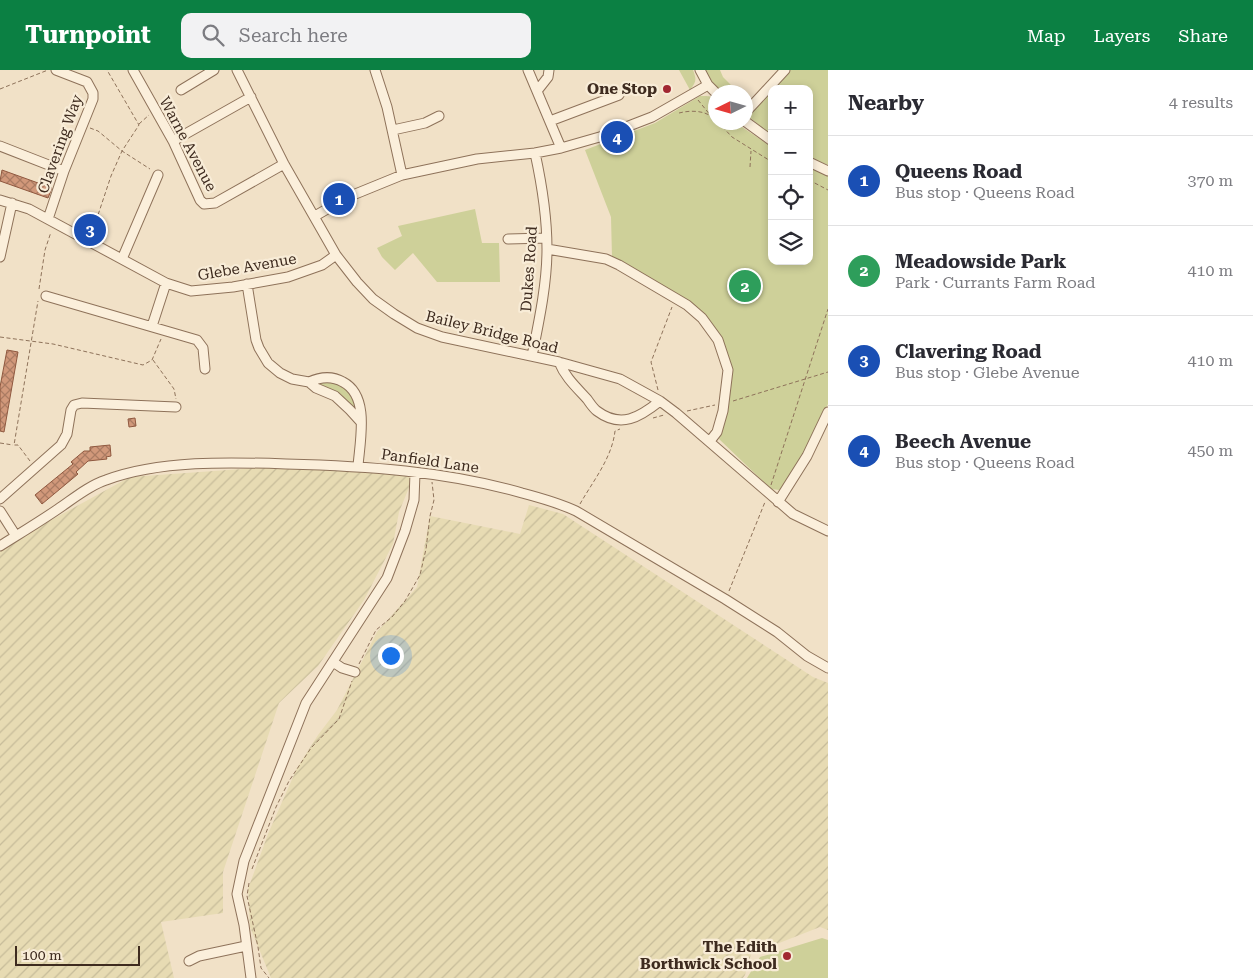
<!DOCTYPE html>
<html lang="en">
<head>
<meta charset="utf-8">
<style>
  body { margin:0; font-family:"Roboto Serif",serif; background:#f2f2f3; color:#2b2b33 }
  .controls { position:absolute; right:15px; top:15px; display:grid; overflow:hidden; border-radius:10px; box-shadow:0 2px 8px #0003 }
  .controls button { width:45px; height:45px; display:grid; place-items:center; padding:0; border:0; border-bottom:1px solid #e1e1e2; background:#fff; color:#2b2b33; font:25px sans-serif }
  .compass { position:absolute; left:708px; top:15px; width:45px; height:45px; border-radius:50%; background:#fff; box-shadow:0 2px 8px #0003; rotate:265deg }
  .scale { position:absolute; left:15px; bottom:12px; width:125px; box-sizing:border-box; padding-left:5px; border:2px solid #3e2b1f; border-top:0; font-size:14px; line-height:18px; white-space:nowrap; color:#3e2b1f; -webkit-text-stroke:4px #f8ecd7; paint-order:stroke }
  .you { position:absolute; left:390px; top:585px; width:18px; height:18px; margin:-12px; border:4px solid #fff; border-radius:50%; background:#1a73e8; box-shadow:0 0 0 8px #1a73e833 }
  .badge { display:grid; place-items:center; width:32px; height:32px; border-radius:50%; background:#0b8043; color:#fff; font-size:16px; font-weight:700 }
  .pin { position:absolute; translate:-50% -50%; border:2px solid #fff; box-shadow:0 1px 5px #0006 }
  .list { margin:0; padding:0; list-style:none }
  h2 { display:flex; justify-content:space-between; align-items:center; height:65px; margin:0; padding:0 20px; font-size:21px }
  h2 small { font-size:16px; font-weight:400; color:#7c7c81 }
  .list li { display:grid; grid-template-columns:32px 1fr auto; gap:15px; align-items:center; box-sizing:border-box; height:90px; padding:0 20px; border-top:1px solid #e1e1e2 }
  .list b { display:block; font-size:19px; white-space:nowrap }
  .list p { margin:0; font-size:16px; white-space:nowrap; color:#7c7c81 }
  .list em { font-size:16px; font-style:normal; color:#7c7c81 }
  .icon { flex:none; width:28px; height:28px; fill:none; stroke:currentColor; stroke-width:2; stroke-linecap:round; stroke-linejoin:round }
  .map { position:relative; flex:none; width:828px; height:908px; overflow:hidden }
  header { display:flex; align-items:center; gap:30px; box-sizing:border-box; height:70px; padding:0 25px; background:#0b8043; color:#fff }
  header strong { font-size:24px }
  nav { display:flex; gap:28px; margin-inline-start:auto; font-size:18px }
  .search { width:350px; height:45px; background:#f2f2f3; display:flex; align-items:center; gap:12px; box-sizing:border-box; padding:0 18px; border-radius:10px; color:#7c7c81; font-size:19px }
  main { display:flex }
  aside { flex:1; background:#fff }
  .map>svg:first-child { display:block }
</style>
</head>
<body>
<header>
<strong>Turnpoint</strong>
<div class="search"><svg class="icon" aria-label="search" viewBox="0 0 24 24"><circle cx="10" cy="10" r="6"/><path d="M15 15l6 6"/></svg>Search here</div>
<nav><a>Map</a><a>Layers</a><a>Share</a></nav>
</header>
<main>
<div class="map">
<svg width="828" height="908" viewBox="0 0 828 908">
  <defs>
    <pattern id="farmland-furrows" width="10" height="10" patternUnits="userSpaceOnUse" patternTransform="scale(1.25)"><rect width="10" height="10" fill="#e7dbb3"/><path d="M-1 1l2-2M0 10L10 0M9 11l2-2" fill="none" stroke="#c7bc9a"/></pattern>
    <pattern id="building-cross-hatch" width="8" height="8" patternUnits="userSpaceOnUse" patternTransform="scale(1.25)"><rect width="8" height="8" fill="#d1987a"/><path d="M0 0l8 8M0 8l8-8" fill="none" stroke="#ab7c63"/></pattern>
  </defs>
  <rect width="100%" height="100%" fill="#f1e1c7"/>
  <!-- farmland -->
  <path fill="url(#farmland-furrows)" d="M 270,397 L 415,403 L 399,442 L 393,474 L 364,530 L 318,596 L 279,633 L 223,802 L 223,843 L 161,852 L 174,908 L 0,908 L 0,478 L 130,407 Z
    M 529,435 L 563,444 L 813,607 L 828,613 L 828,860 L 820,857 L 751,884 L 745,905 L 743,908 L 271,908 L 250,857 L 248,819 L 268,764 L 297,698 L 318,665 L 337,640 L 377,562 L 417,517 L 430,446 L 520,464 Z"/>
  <!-- green -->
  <path fill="#ced099" d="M 679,0 L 693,0 C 697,10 696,12 690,20 Z
    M 705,0 L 720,0 L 723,7 L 738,22 L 721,22 L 710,9 Z
    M 789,0 L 828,0 L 828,95 L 809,87 L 809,19 L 772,19 Z
    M 772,19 L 772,66 L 748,46 Z
    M 700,26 C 706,26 711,25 715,30 L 716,52 L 736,53 L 772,77 L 772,191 L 809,191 L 809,97 L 828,106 L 828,334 L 804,384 L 784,416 L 779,420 L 771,419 L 719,369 L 730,323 L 731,299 L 704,245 L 612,187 L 611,147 L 585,80 L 655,53 Z
    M 475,139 L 482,173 L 499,173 L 500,212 L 437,212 L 413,183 L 395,200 L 382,187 L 377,178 L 402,166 L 398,156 Z
    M 320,310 L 341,314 L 353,323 L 357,339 L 355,340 L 318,316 Z
    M 822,868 L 828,870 L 828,908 L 747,908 L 760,887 Z"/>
  <!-- building -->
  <path fill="url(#building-cross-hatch)" stroke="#8f583f" d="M 2,100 L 52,118 L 48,128 L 0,111 Z
    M 7,280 L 18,282 L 4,362 L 0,361 L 0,317 Z
    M 135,348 L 136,356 L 129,357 L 128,349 Z
    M 110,375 L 111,386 L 106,387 L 107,389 L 88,391 L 76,402 L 78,404 L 42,434 L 35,425 L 73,394 L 71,392 L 84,381 L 90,381 L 90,377 Z"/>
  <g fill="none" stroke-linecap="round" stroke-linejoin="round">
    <!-- minor casing -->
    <g stroke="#8e725a" stroke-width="11">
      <path id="minor" d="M 133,0 L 173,71 L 200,130 L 204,134 L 215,133 L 284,94
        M 237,0 L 284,94 L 336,185 L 357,212 L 373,229 L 394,244 L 417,258 L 442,267 L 559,292 L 620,309 L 660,331 L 676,343 L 793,444 L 828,461
        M 375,0 L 387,37 L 402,105
        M 528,0 L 561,78
        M 700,0 L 708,15 L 716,23
        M 181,20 L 214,0
        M 537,21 L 548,7 L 549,0
        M 746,42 L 785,0
        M 550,51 L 619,25
        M 746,52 L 772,71
        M 393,60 L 425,53 L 439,46
        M 173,71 L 251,27
        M 0,76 L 64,101
        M 809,92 L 828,101
        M 0,130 L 29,139 L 166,213 L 191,221 L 233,217 L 288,207 L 322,195 L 336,185
        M 315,146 L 348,127 L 402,105 L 477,89 L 535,83 L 561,78 L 603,66 L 652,47 L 708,15
        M 48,149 L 64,101 L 93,29 L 93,23 L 87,12 L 56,0
        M 508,169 L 546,168
        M 547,179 L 606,189 L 619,195 L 687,235 L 702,248 L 718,270 L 728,300 L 723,341 L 717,362 L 710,371
        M 0,187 L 12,133
        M 122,189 L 158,105
        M 247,214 L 256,270 L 259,278 L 268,293 L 280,303 L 292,309 L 309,312 L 316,318 L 335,326 L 350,340 L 360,351
        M 46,226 L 197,270 L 203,278 L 205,299
        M 152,256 L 166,213
        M 532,286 C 539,251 547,214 547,179 C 547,146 542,115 535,83
        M 559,292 C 565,307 576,317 587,329 C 590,333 593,338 597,341 C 621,359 640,347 660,331
        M 309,312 C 320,307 331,305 343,312 C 370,326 360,370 358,396
        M 0,429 L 61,375 L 67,364 L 71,340 L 74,335 L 82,333 L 176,337
        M 778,432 L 807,386 L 828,342
        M 0,441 L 16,466
        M 0,476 C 19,464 39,452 58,439 C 73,429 88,416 106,410 C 159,390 230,392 286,394 C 365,396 446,401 522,423 C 541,428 559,433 576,441 L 725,529 L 777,562 L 807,586 L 828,598
        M 333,592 L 342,598 L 355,602
        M 189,891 L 199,886 L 246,876
        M 251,908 L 244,855 L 237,824 L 244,791 L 306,633 L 387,508 L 405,461 L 414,430 L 415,403"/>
    </g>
    <!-- path -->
    <path stroke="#8e725a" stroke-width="1" stroke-dasharray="4 2.5" stroke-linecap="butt" d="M 0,19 L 48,0
      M 698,30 L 711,46
      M 679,43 C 691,40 706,40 716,50
      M 718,52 L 732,67 L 772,92
      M 139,54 L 149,45
      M 90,58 L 98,61 L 122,81 L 150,99
      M 750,97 L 751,81
      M 809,110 L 828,120
      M 92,163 L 111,106 L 122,81 L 139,55 L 107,0
      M 39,219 L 45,180 L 51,162
      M 0,267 L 53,274 L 143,295 L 152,290 L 161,269
      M 153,290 L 174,319 L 176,329
      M 658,320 L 651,292 L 672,237
      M 733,331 L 828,302
      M 687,341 L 715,335
      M 653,348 L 664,345
      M 0,373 L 13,375
      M 30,391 L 18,375 L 14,375 L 38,231
      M 771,415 L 828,239
      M 580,434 C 593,411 612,388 615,361 L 620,359
      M 729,521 L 765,432
      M 359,594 L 376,560 L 392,547 L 405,531 L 420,505 L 426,479 L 430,446 L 434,430 L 432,412
      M 252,799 L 276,737 L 289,711 L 311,678 L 339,649 L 352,611
      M 249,813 L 247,826 L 258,877 L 261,898 L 269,908"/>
    <!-- minor -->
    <use href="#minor" stroke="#fbefdb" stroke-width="9"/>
  </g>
  <!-- markers -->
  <g fill="#a12731" stroke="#f8ecd7" stroke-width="2">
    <circle cx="667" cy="19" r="5"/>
    <circle cx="787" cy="886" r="5"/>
  </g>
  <g text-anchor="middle" stroke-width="4.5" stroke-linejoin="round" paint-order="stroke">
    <!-- poi labels -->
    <g font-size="15" font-weight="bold" fill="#3e2b1f" stroke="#f8ecd7" text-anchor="end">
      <text x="657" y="24">One Stop</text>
      <text x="777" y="882">The Edith<tspan x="777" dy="17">Borthwick School</tspan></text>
    </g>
    <!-- street labels -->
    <g font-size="15" fill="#3e2b1f" stroke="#f8ecd7">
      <text transform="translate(60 74) rotate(-70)" y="5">Clavering Way</text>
      <text transform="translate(188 74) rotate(62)" y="5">Warne Avenue</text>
      <text transform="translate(247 197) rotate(-10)" y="5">Glebe Avenue</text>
      <text transform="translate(529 199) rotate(-86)" y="5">Dukes Road</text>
      <text transform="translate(492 262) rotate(14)" y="5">Bailey Bridge Road</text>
      <text transform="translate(430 391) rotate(8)" y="5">Panfield Lane</text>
    </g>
  </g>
</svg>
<div class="controls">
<button>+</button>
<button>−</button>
<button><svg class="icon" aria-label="locate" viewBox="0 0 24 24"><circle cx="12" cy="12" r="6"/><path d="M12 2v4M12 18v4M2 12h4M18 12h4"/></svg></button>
<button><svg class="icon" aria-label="layers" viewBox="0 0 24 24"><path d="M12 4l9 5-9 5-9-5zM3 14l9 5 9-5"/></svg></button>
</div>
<svg class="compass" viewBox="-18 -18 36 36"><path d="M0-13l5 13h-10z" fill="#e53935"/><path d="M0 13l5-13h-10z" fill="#7c7c81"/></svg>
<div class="scale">100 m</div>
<div class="you"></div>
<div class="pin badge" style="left:339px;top:129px;background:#1a4fb4">1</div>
<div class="pin badge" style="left:745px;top:216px;background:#2e9e5b">2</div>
<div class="pin badge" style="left:90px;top:160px;background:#1a4fb4">3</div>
<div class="pin badge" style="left:617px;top:67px;background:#1a4fb4">4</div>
</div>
<aside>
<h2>Nearby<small>4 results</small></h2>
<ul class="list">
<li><span class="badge" style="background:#1a4fb4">1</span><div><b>Queens Road</b><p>Bus stop · Queens Road</p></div><em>370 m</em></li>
<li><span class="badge" style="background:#2e9e5b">2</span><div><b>Meadowside Park</b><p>Park · Currants Farm Road</p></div><em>410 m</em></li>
<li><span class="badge" style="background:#1a4fb4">3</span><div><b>Clavering Road</b><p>Bus stop · Glebe Avenue</p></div><em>410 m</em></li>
<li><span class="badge" style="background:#1a4fb4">4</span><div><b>Beech Avenue</b><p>Bus stop · Queens Road</p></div><em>450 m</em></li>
</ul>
</aside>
</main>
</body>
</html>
